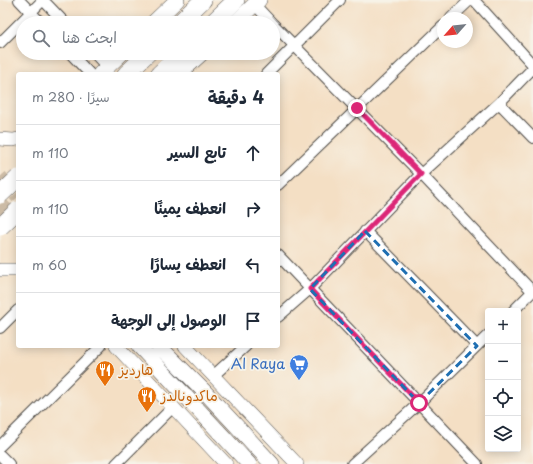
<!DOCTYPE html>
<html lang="ar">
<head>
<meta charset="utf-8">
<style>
  body { margin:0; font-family:"Playpen Sans","Playpen Sans Arabic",sans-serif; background:#f2f2f3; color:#1f2937; direction:rtl }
  .controls { position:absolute; right:12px; bottom:12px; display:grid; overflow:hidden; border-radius:4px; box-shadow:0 2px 10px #0003 }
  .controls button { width:36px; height:36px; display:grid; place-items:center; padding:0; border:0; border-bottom:1px solid #e0e1e3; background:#fff; color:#1f2937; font:20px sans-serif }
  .compass { position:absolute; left:437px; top:12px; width:36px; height:36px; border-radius:50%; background:#fff; box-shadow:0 2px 10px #0003; rotate:243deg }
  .stop { position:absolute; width:12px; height:12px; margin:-9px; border:3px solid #db2777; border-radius:50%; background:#fff }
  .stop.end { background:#db2777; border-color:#fff; box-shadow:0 1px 4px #0008 }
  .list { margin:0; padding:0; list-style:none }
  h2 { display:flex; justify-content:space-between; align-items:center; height:52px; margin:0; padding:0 16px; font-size:17px }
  h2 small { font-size:13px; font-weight:400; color:#747a83 }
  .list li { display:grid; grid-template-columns:26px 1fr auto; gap:12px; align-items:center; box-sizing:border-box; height:56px; padding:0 16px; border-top:1px solid #e0e1e3 }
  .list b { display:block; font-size:15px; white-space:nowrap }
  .list em { font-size:13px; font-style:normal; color:#747a83 }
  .icon { flex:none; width:22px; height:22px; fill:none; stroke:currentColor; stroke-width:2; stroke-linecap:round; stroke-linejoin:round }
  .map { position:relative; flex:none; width:533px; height:464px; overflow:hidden; direction:ltr }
  .search { position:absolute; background:#fff; box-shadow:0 2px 10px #0003; left:16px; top:16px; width:264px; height:44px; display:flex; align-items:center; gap:10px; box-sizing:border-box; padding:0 14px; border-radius:22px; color:#747a83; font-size:15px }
  .panel { position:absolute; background:#fff; box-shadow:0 2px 10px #0003; left:16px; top:72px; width:264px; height:276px; border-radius:4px; direction:rtl }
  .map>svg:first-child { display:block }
</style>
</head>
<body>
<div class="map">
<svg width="533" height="464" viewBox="0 0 533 464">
  <rect width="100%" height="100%" fill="#f7f3e8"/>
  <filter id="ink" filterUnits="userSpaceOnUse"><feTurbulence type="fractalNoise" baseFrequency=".025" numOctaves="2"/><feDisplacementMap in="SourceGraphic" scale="8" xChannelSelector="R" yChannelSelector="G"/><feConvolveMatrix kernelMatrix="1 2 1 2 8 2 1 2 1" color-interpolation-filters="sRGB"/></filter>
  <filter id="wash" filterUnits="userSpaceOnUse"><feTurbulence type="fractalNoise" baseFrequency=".012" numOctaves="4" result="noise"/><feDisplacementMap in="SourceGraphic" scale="16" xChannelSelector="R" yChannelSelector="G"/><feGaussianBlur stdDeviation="0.9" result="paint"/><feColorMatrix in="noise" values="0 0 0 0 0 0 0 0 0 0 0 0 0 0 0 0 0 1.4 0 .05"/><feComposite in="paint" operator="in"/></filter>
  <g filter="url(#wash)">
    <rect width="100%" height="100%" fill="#f4dfc4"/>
  </g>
  <g filter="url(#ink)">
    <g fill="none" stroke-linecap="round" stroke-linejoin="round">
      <!-- primary-tunnel -->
      <path stroke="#ccbba5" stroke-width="15" stroke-dasharray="15 8" stroke-linecap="butt" d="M 0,177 L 18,197
        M 0,204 L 18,222"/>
      <!-- minor casing -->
      <g stroke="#494642" stroke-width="12">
        <path id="minor" d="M 19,0 L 41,23
          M 43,0 L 65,23
          M 474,0 L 533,65
          M 255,5 L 272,23
          M 451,18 L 470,0
          M 273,24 L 421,174 L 533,292
          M 0,43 L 43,0
          M 70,53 L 90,74
          M 94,53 L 107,67
          M 266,74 L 340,0
          M 499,103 L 533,138
          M 278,185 L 443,26
          M 365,231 L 477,346
          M 278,255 L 477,464
          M 513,311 L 533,291
          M 278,317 L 310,289 L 421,174 L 499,103 L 533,68
          M 0,328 L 18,310
          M 213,376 L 246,346
          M 0,446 L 101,346
          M 0,455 L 9,464
          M 116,464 L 173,407
          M 352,464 L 419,403 L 488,335"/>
      </g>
      <!-- secondary casing -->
      <g stroke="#494642" stroke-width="14">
        <path id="secondary" d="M 0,139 L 13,140 L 18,139
          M 0,270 L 18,270
          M 116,346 L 226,464
          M 185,346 L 297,464"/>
      </g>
      <!-- primary casing -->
      <g stroke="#494642" stroke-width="16">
        <path id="primary" d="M 153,23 L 177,0
          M 235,23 L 259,0
          M 100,74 L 122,53
          M 179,74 L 202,53
          M 139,346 L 249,464
          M 159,346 L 204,391 L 272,464"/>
      </g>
      <!-- motorway casing -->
      <g stroke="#494642" stroke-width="18">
        <path id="motorway" d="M 179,23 L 203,0
          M 212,23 L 236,0
          M 126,74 L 148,53
          M 159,74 L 181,53"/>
      </g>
      <!-- minor -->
      <use href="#minor" stroke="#fff" stroke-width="10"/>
      <!-- secondary -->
      <use href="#secondary" stroke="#fff" stroke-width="13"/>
      <!-- primary -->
      <use href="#primary" stroke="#fff" stroke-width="15"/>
      <!-- motorway -->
      <use href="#motorway" stroke="#fff" stroke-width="17"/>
      <!-- motorway-bridge casing -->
      <g stroke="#494642" stroke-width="18" stroke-linecap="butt">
        <path id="motorway-bridge" d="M 0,195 L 18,178
          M 0,227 L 18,210"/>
      </g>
      <!-- motorway-bridge -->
      <use href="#motorway-bridge" stroke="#fff" stroke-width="17"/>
    </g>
  </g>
  <g fill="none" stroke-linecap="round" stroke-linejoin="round" filter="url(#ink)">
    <!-- route -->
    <path stroke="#db2777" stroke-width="5" d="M 357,108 L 421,174 L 310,289 L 419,403"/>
  </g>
  <!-- marked area -->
  <path fill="none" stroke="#1f6fb2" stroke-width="3" stroke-dasharray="8 5" stroke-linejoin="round" d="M 365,231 L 477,346 L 419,403 L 310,289 Z"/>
  <!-- icons -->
  <defs>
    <g id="supermarket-pin" transform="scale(1)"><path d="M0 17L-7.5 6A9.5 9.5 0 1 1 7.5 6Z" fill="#3f7fe0" stroke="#f7f3e8"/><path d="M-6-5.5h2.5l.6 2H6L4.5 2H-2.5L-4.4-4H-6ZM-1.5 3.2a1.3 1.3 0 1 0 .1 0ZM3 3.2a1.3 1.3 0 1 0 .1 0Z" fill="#fff"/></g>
    <g id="restaurant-pin" transform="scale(1)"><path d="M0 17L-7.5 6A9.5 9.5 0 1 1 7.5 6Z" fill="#e8710a" stroke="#f7f3e8"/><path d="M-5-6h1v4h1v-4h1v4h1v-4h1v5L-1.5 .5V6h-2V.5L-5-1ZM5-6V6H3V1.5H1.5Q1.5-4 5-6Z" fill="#fff"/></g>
  </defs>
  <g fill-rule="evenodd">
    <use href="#supermarket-pin" x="299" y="364"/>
    <use href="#restaurant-pin" x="105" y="370"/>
    <use href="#restaurant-pin" x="147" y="396"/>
  </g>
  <g text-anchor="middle" stroke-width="3.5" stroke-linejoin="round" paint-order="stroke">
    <!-- shop labels -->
    <g font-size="14" fill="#366cbe" stroke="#f7f3e8" text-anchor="end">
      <text x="285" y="369">Al Raya</text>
    </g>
    <!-- food labels -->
    <g font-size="14" fill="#c56008" stroke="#f7f3e8" text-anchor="start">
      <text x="119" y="375">هارديز</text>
      <text x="161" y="401">ماكدونالدز</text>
    </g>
  </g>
</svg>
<div class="controls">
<button>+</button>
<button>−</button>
<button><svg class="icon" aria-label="locate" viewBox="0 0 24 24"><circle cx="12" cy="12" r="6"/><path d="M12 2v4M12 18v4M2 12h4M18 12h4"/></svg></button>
<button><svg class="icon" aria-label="layers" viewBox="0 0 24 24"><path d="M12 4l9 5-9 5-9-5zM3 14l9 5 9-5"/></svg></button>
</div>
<svg class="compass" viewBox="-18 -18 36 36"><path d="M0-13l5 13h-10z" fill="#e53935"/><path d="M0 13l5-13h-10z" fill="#747a83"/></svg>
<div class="stop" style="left:419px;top:403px"></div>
<div class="stop end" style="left:357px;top:108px"></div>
<div class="search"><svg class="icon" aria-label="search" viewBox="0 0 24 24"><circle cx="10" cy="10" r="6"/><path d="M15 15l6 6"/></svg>ابحث هنا</div>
<section class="panel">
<h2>4 دقيقة<small>سيرًا · 280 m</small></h2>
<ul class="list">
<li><svg class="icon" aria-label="ahead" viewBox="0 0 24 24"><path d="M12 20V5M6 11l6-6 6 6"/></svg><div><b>تابع السير</b></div><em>110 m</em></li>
<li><svg class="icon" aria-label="right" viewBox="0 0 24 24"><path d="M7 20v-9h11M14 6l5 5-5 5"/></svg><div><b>انعطف يمينًا</b></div><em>110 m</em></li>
<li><svg class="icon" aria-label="left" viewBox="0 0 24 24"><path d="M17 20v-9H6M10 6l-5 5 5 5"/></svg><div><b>انعطف يسارًا</b></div><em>60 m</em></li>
<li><svg class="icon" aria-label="arrive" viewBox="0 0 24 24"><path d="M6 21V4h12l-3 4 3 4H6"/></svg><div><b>الوصول إلى الوجهة</b></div></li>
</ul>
</section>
</div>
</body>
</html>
